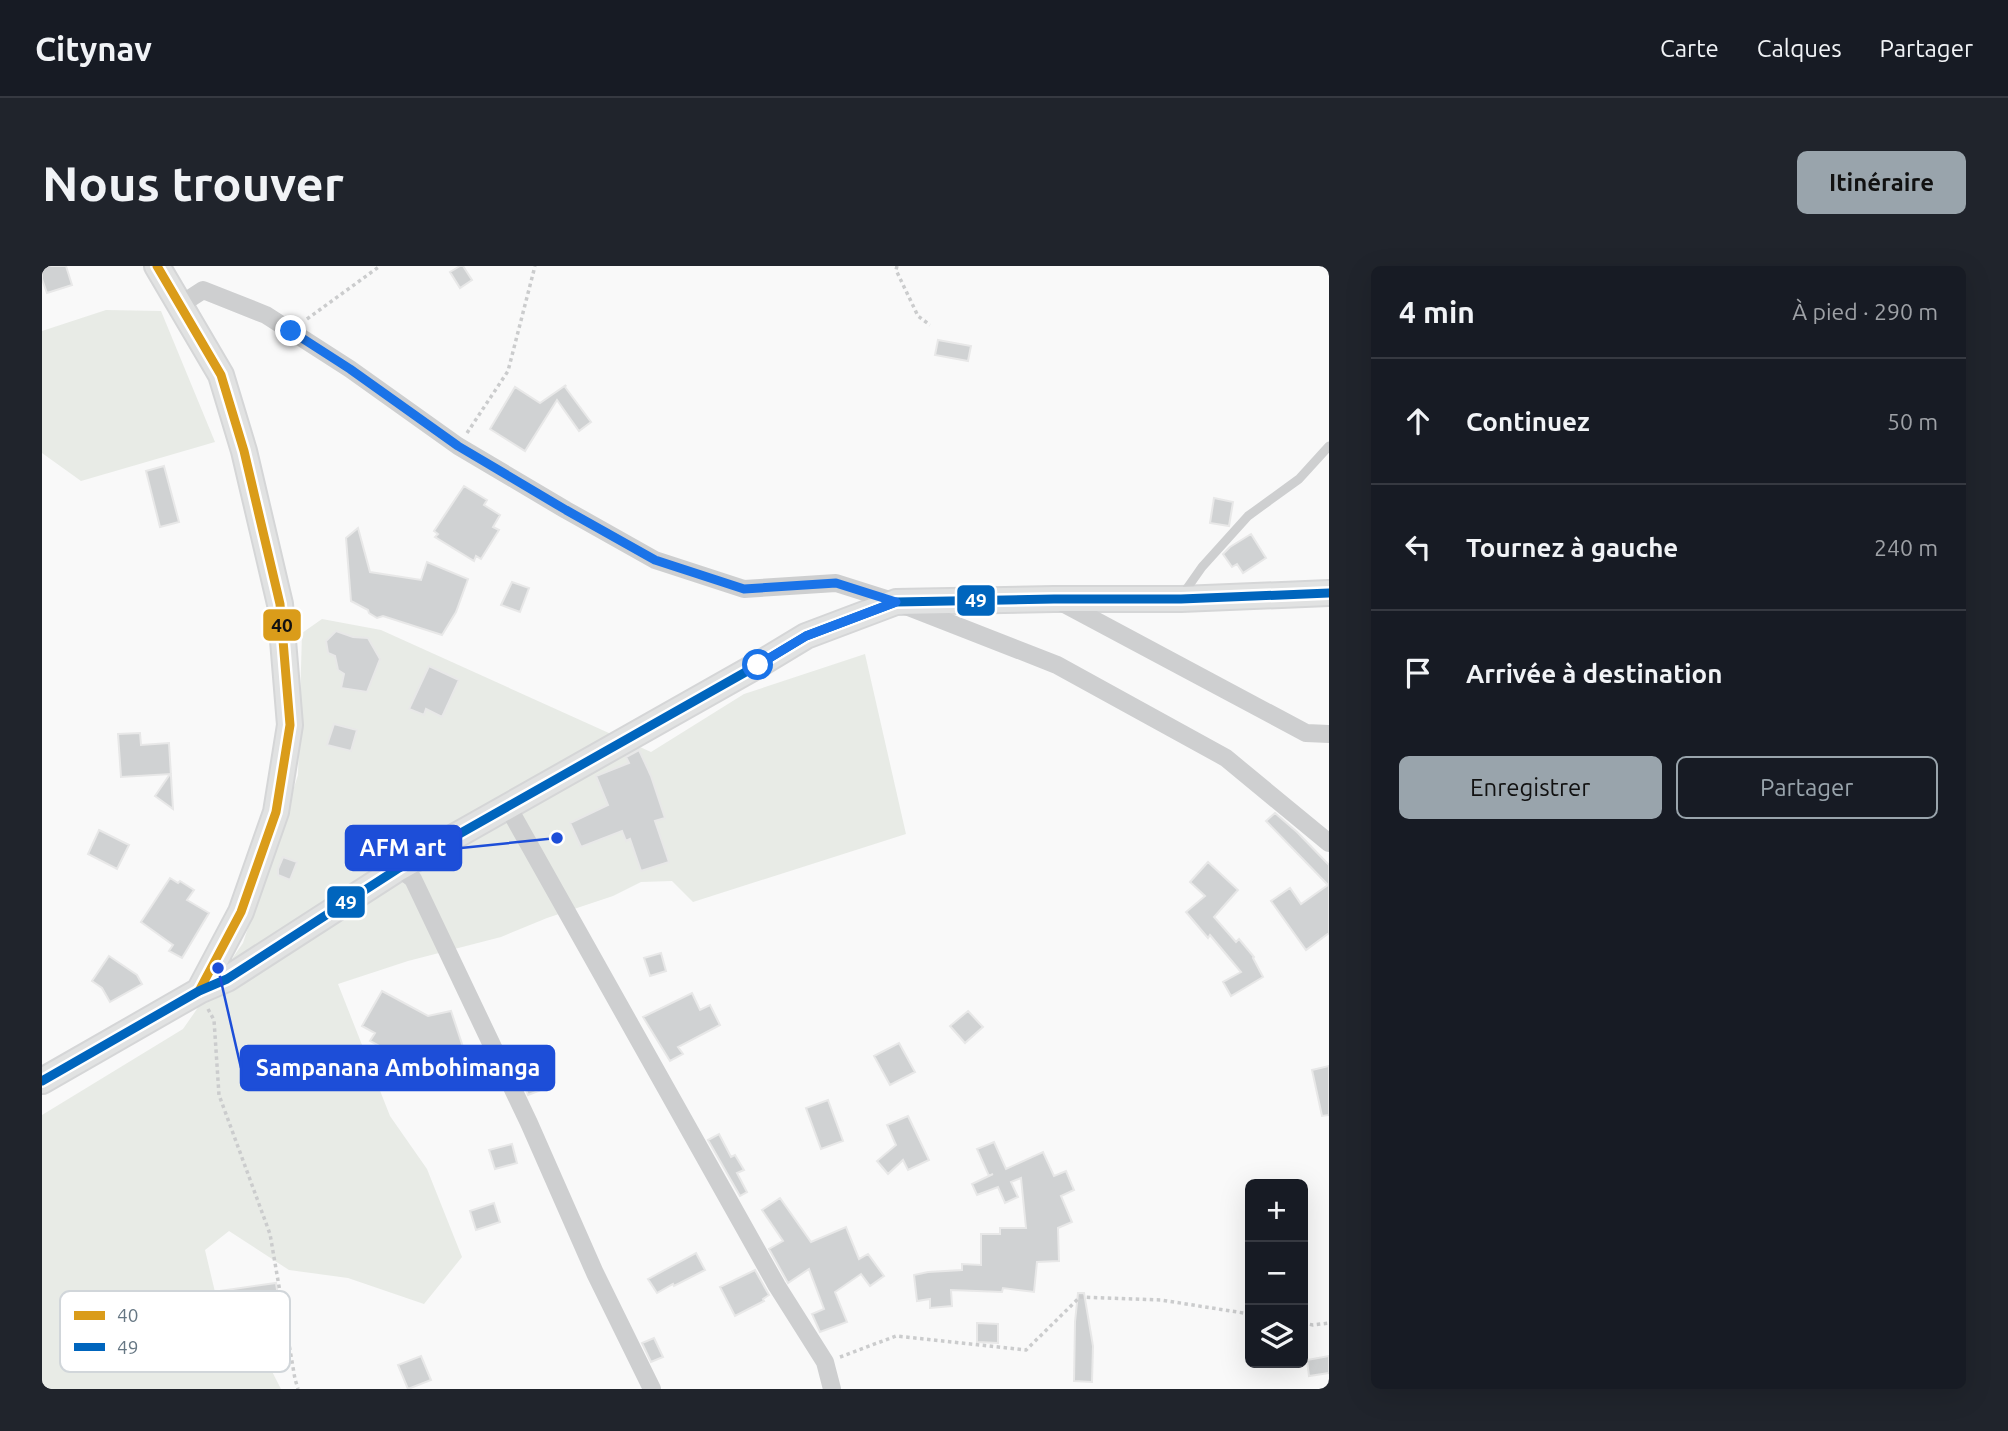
<!DOCTYPE html>
<html lang="fr">
<head>
<meta charset="utf-8">
<style>
  body { margin:0; font-family:Ubuntu,sans-serif; background:#20242c; color:#f1f3f6 }
  .controls { position:absolute; right:21px; bottom:21px; display:grid; overflow:hidden; border-radius:10px; box-shadow:0 7px 28px #0002 }
  .controls button { width:63px; height:63px; display:grid; place-items:center; padding:0; border:0; border-bottom:2px solid #363941; background:#171b24; color:#f1f3f6; font:35px sans-serif }
  .stop { position:absolute; width:21px; height:21px; margin:-16px; border:5px solid #1a73e8; border-radius:50%; background:#fff }
  .stop.end { background:#1a73e8; border-color:#fff; box-shadow:0 2px 7px #0008 }
  .list { margin:0; padding:0; list-style:none }
  h2 { display:flex; justify-content:space-between; align-items:center; height:91px; margin:0; padding:0 28px; font-size:30px }
  h2 small { font-size:23px; font-weight:400; color:#9ea1a6 }
  .list li { display:grid; grid-template-columns:46px 1fr auto; gap:21px; align-items:center; box-sizing:border-box; height:126px; padding:0 28px; border-top:2px solid #363941 }
  .list b { display:block; font-size:26px; white-space:nowrap }
  .list em { font-size:23px; font-style:normal; color:#9ea1a6 }
  .actions { display:flex; gap:14px; padding:21px 28px }
  .actions a { flex:1; padding:16px 0; border:2px solid #99a4ac; border-radius:10px; text-align:center; font-size:24px; color:#99a4ac }
  .actions .main { background:#99a4ac; color:#111 }
  .icon { flex:none; width:38px; height:38px; fill:none; stroke:currentColor; stroke-width:2; stroke-linecap:round; stroke-linejoin:round }
  .map { position:relative; flex:none; width:1287px; height:1123px; overflow:hidden; border-radius:10px }
  header { display:flex; align-items:center; gap:42px; box-sizing:border-box; height:98px; padding:0 35px; background:#171b24; border-bottom:2px solid #363941 }
  header strong { font-size:33px }
  nav { display:flex; gap:38px; margin-inline-start:auto; font-size:24px }
  .intro { display:flex; align-items:center; justify-content:space-between; box-sizing:border-box; height:168px; padding:0 42px }
  h1 { margin:0; font-size:49px }
  .button { padding:18px 32px; border-radius:10px; background:#99a4ac; color:#111; font-size:24px; font-weight:700 }
  main { display:flex; gap:42px; padding:0 42px }
  aside { flex:1; background:#171b24; border-radius:10px; box-shadow:0 7px 28px #0002 }
  .map>svg:first-child { display:block }
</style>
</head>
<body>
<header>
<strong>Citynav</strong>
<nav><a>Carte</a><a>Calques</a><a>Partager</a></nav>
</header>
<div class="intro"><h1>Nous trouver</h1><a class="button">Itinéraire</a></div>
<main>
<div class="map">
<svg width="1287" height="1123" viewBox="0 0 1287 1123">
  <rect width="100%" height="100%" fill="#f9f9f9"/>
  <!-- green -->
  <path fill="#e8ebe6" d="M 64,44 L 119,45 L 173,176 L 39,215 L 0,187 L 0,65 Z
    M 280,353 L 339,364 L 609,486 L 702,428 L 823,388 L 864,568 L 651,636 L 630,615 L 599,616 L 571,630 L 505,652 L 459,671 L 366,695 L 296,718 L 348,850 L 385,903 L 420,991 L 382,1038 L 306,1012 L 247,1004 L 187,965 L 163,984 L 182,1064 L 220,1086 L 239,1123 L 0,1123 L 0,849 L 141,763 L 201,677 L 256,509 L 260,367 Z"/>
  <!-- building -->
  <path fill="#d0d2d3" stroke="#e8e8e8" stroke-width="2" d="M 0,0 L 24,0 L 30,19 L 5,27 L 0,13 Z
    M 418,0 L 421,0 L 430,14 L 418,22 L 408,6 Z
    M 896,74 L 929,80 L 926,95 L 893,89 Z
    M 524,119 L 523,121 L 549,156 L 537,165 L 515,134 L 483,185 L 448,163 L 473,121 L 498,137 Z
    M 122,200 L 137,256 L 118,261 L 104,205 Z
    M 422,220 L 445,234 L 442,239 L 458,249 L 451,261 L 457,264 L 439,293 L 434,290 L 432,295 L 393,271 L 396,268 L 392,265 Z
    M 1172,232 L 1191,236 L 1187,260 L 1168,257 Z
    M 316,262 L 328,306 L 379,314 L 385,296 L 426,313 L 414,346 L 400,369 L 341,350 L 335,352 L 327,347 L 326,344 L 309,335 L 304,272 Z
    M 1209,268 L 1224,292 L 1201,307 L 1195,298 L 1190,301 L 1181,288 L 1188,281 Z
    M 470,316 L 487,322 L 478,346 L 459,339 Z
    M 294,365 L 311,371 L 326,372 L 338,393 L 325,426 L 299,422 L 302,408 L 296,404 L 293,390 L 286,387 L 284,375 Z
    M 387,400 L 417,414 L 400,451 L 384,443 L 382,449 L 367,443 Z
    M 292,458 L 315,464 L 309,485 L 285,479 Z
    M 98,467 L 99,479 L 127,477 L 131,543 L 113,530 L 128,508 L 79,511 L 76,468 Z
    M 597,484 L 609,510 L 623,552 L 613,555 L 627,596 L 599,605 L 588,573 L 584,575 L 580,565 L 539,581 L 528,557 L 566,539 L 554,510 L 587,497 L 584,491 Z
    M 1233,547 L 1255,566 L 1287,599 L 1287,667 L 1264,684 L 1229,635 L 1248,622 L 1259,638 L 1286,619 L 1224,555 Z
    M 57,564 L 87,579 L 75,603 L 46,588 Z
    M 241,591 L 255,596 L 248,614 L 236,609 L 236,603 Z
    M 1166,596 L 1196,624 L 1172,651 L 1194,676 L 1197,673 L 1212,691 L 1211,692 L 1221,711 L 1189,730 L 1181,716 L 1199,706 L 1168,669 L 1166,672 L 1144,646 L 1163,630 L 1148,616 Z
    M 128,612 L 136,617 L 138,615 L 152,624 L 145,634 L 167,647 L 140,692 L 127,685 L 131,679 L 99,656 Z
    M 619,687 L 624,705 L 608,710 L 602,692 Z
    M 67,690 L 95,709 L 100,718 L 68,736 L 60,722 L 50,715 Z
    M 340,725 L 386,750 L 409,745 L 421,781 L 371,788 L 365,795 L 328,775 L 333,767 L 320,760 Z
    M 650,727 L 658,744 L 668,739 L 678,759 L 636,781 L 641,788 L 628,795 L 601,751 Z
    M 926,745 L 941,761 L 923,777 L 908,760 Z
    M 857,777 L 873,806 L 848,819 L 832,790 Z
    M 501,796 L 510,820 L 486,829 L 477,805 Z
    M 1287,800 L 1287,849 L 1280,850 L 1270,804 Z
    M 786,834 L 801,875 L 779,883 L 764,842 Z
    M 866,850 L 887,894 L 866,904 L 861,894 L 846,908 L 835,895 L 854,879 L 845,859 Z
    M 677,868 L 689,891 L 693,889 L 702,904 L 695,907 L 705,926 L 698,930 L 666,874 Z
    M 952,876 L 964,903 L 1001,886 L 1012,910 L 1024,905 L 1032,924 L 1019,930 L 1030,956 L 1016,962 L 1017,995 L 995,996 L 992,1026 L 961,1022 L 960,1026 L 909,1024 L 910,1040 L 888,1042 L 888,1033 L 875,1035 L 872,1009 L 886,1006 L 920,1004 L 920,998 L 939,999 L 939,968 L 958,968 L 958,962 L 984,962 L 979,912 L 969,916 L 976,931 L 963,937 L 956,921 L 935,929 L 930,918 L 951,908 L 947,910 L 935,883 Z
    M 470,878 L 475,897 L 453,903 L 447,884 Z
    M 738,932 L 769,976 L 804,961 L 817,993 L 826,988 L 842,1010 L 828,1020 L 819,1008 L 793,1026 L 805,1056 L 778,1066 L 770,1048 L 782,1043 L 767,1003 L 746,1017 L 727,983 L 741,975 L 720,944 Z
    M 452,937 L 458,956 L 434,964 L 428,945 Z
    M 654,987 L 663,1004 L 632,1020 L 631,1018 L 615,1027 L 606,1013 Z
    M 713,1004 L 727,1029 L 721,1033 L 722,1035 L 693,1050 L 678,1021 Z
    M 234,1017 L 238,1044 L 181,1052 L 177,1025 Z
    M 1036,1027 L 1042,1027 L 1051,1080 L 1050,1116 L 1032,1115 L 1033,1056 Z
    M 935,1057 L 956,1058 L 956,1077 L 935,1076 Z
    M 612,1072 L 621,1091 L 609,1096 L 600,1077 Z
    M 379,1090 L 389,1114 L 366,1123 L 356,1099 Z
    M 1287,1090 L 1287,1107 L 1267,1110 L 1265,1094 Z"/>
  <g fill="none" stroke-linecap="round" stroke-linejoin="round">
    <!-- secondary casing -->
    <g stroke="#d5d6d7" stroke-width="28">
      <path id="secondary" d="M 115,0 L 179,109 L 202,185 L 238,338 L 248,459 L 234,546 L 199,646 L 157,725
        M 0,815 L 157,725 L 185,713 L 357,602 L 716,399 L 764,370 L 854,336 L 1012,333 L 1139,333 L 1287,327"/>
    </g>
    <!-- path -->
    <path stroke="#cbcccd" stroke-width="3.5" stroke-dasharray="3.5 3.5" stroke-linecap="butt" d="M 855,0 L 854,4 L 876,50 L 888,59
      M 265,53 L 338,0
      M 425,167 L 466,105 L 493,0
      M 166,743 L 172,754 L 177,829 L 228,968 L 253,1113 L 256,1123
      M 1261,1057 L 1271,1059 L 1287,1057
      M 798,1091 L 854,1070 L 984,1084 L 1038,1031 L 1119,1034 L 1208,1048"/>
    <!-- lane -->
    <path stroke="#cecfd0" stroke-width="9" d="M 1141,328 L 1160,301 L 1206,250 L 1257,213 L 1287,180"/>
    <!-- street -->
    <path stroke="#cecfd0" stroke-width="18" d="M 138,39 L 161,24 L 224,49 L 308,103 L 416,180 L 524,244 L 613,294 L 702,323 L 794,317 L 854,336 L 1015,399 L 1184,492 L 1287,577
      M 1015,334 L 1264,467 L 1287,468
      M 466,541 L 735,1020 L 783,1096 L 790,1123
      M 357,602 L 371,613 L 487,857 L 553,1007 L 610,1123"/>
    <!-- secondary -->
    <use href="#secondary" stroke="#e1e2e2" stroke-width="24"/>
    <!-- bus-1 casing -->
    <g stroke="#fff" stroke-width="14">
      <path id="bus-1" d="M 115,0 L 179,109 L 202,185 L 238,338 L 248,459 L 234,546 L 199,646 L 157,725"/>
    </g>
    <!-- bus-2 casing -->
    <g stroke="#fff" stroke-width="14">
      <path id="bus-2" d="M 0,815 L 157,725 L 185,713 L 357,602 L 716,399 L 764,370 L 854,336 L 1012,333 L 1139,333 L 1287,327"/>
    </g>
    <!-- bus-1 -->
    <use href="#bus-1" stroke="#da9c1a" stroke-width="9"/>
    <!-- bus-2 -->
    <use href="#bus-2" stroke="#0065bd" stroke-width="9"/>
  </g>
  <g fill="none" stroke-linecap="round" stroke-linejoin="round">
    <!-- route -->
    <path stroke="#1a73e8" stroke-width="9" d="M 249,65 L 308,103 L 416,180 L 524,244 L 613,294 L 702,323 L 794,317 L 854,336 L 764,370 L 716,399"/>
  </g>
  <!-- legend -->
  <rect x="18" y="1025" width="230" height="81" rx="10" fill="#fff" stroke="#d1d6da" stroke-width="2"/>
  <rect x="32" y="1045" width="31" height="9" fill="#da9c1a"/>
  <rect x="32" y="1077" width="31" height="8" fill="#0065bd"/>
  <g font-size="19" fill="#657683">
    <text x="75" y="1056">40</text>
    <text x="75" y="1088">49</text>
  </g>
  <!-- callouts -->
  <path fill="none" stroke="#1d4ed8" stroke-width="2.5" d="M515 572L419 582M176 702L199 802"/>
  <g fill="#1d4ed8" stroke="#fff" stroke-width="2.5">
    <circle cx="515" cy="572" r="7"/>
    <circle cx="176" cy="702" r="7"/>
  </g>
  <g fill="#1d4ed8" stroke="#1d4ed8" stroke-width="2.5">
    <rect x="304" y="560" width="115" height="44" rx="7"/>
    <rect x="199" y="780" width="313" height="44" rx="7"/>
  </g>
  <g font-size="23" text-anchor="middle" font-weight="bold" fill="#fff">
    <text x="361" y="590">AFM art</text>
    <text x="356" y="810">Sampanana Ambohimanga</text>
  </g>
  <g stroke="#fff" stroke-width="2.5">
    <rect x="914" y="318" width="40" height="33" rx="7" fill="#0065bd"/>
    <rect x="220" y="342" width="40" height="34" rx="7" fill="#da9c1a"/>
    <rect x="284" y="619" width="40" height="34" rx="7" fill="#0065bd"/>
  </g>
  <g font-size="19" text-anchor="middle" font-weight="bold" fill="#fff">
    <text x="934" y="341">49</text>
    <text x="304" y="643">49</text>
  </g>
  <g font-size="19" text-anchor="middle" font-weight="bold" fill="#111">
    <text x="240" y="366">40</text>
  </g>
</svg>
<div class="controls">
<button>+</button>
<button>−</button>
<button><svg class="icon" aria-label="layers" viewBox="0 0 24 24"><path d="M12 4l9 5-9 5-9-5zM3 14l9 5 9-5"/></svg></button>
</div>
<div class="stop" style="left:716px;top:399px"></div>
<div class="stop end" style="left:249px;top:65px"></div>
</div>
<aside>
<h2>4 min<small>À pied · 290 m</small></h2>
<ul class="list">
<li><svg class="icon" aria-label="ahead" viewBox="0 0 24 24"><path d="M12 20V5M6 11l6-6 6 6"/></svg><div><b>Continuez</b></div><em>50 m</em></li>
<li><svg class="icon" aria-label="left" viewBox="0 0 24 24"><path d="M17 20v-9H6M10 6l-5 5 5 5"/></svg><div><b>Tournez à gauche</b></div><em>240 m</em></li>
<li><svg class="icon" aria-label="arrive" viewBox="0 0 24 24"><path d="M6 21V4h12l-3 4 3 4H6"/></svg><div><b>Arrivée à destination</b></div></li>
</ul>
<div class="actions"><a class="main">Enregistrer</a><a>Partager</a></div>
</aside>
</main>
</body>
</html>
